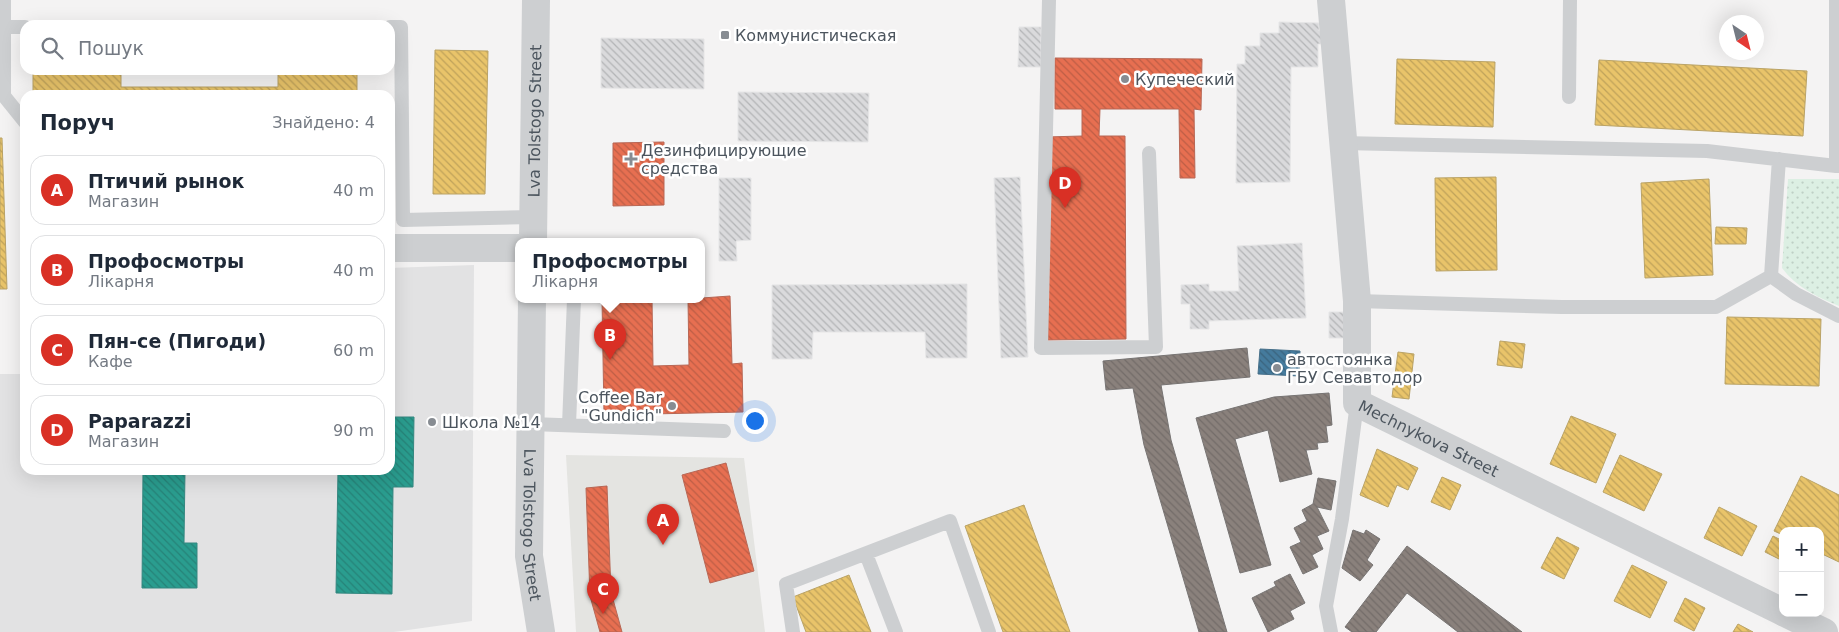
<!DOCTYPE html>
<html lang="uk">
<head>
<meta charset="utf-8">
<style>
  body { margin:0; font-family:"DejaVu Sans",sans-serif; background:#f2f2f3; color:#1f2937 }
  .controls { position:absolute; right:15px; bottom:15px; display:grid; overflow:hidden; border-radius:10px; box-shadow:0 5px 20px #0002 }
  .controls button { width:45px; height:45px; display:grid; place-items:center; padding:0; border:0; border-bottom:1px solid #e0e1e3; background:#fff; color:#1f2937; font:25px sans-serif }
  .compass { position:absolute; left:1719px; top:15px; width:45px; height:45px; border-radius:50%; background:#fff; box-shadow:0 5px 20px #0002; rotate:145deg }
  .you { position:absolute; left:754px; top:420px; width:18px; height:18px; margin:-12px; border:4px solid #fff; border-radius:50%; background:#1a73e8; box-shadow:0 0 0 8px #1a73e833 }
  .badge { display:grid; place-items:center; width:32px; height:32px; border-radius:50%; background:#d93025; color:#fff; font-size:16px; font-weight:700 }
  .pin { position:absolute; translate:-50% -41px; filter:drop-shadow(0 1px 2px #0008) }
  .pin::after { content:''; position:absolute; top:26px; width:18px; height:15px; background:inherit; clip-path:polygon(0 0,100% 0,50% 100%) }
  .popup { position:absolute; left:515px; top:238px; width:190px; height:65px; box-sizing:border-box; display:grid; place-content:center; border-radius:10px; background:#fff; filter:drop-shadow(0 1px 4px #0005); font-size:16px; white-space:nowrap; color:#747a83 }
  .popup b { font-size:19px; color:#1f2937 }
  .popup::after { content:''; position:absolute; left:50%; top:100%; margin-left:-10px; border:10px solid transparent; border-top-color:#fff }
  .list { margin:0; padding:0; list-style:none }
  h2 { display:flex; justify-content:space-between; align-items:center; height:65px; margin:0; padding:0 20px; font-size:21px }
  h2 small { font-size:16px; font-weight:400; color:#747a83 }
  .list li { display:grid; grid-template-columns:32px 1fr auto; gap:15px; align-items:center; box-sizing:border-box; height:70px; margin:0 10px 10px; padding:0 10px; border:1px solid #e0e1e3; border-radius:15px }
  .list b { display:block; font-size:19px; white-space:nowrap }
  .list p { margin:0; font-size:16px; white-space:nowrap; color:#747a83 }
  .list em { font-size:16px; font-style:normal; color:#747a83 }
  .icon { flex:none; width:28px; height:28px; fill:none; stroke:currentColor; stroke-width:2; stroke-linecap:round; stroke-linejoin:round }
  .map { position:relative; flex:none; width:1839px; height:632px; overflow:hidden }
  .search { position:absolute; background:#fff; box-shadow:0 5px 20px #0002; left:20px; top:20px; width:375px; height:55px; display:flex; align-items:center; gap:12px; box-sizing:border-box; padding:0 18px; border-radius:15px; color:#747a83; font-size:19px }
  .panel { position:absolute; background:#fff; box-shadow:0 5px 20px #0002; left:20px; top:90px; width:375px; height:385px; border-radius:15px }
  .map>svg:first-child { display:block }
</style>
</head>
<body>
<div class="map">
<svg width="1839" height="632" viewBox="0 0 1839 632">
  <defs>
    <pattern id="grass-dots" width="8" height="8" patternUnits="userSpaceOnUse" patternTransform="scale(1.25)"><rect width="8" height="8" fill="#dcefe3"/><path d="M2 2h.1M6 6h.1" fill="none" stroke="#becfc5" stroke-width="1.8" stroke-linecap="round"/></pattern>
    <pattern id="homes-back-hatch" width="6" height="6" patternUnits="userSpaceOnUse" patternTransform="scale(1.25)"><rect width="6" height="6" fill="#e9c46a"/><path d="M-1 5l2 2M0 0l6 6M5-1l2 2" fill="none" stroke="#bfa25a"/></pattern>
    <pattern id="shops-back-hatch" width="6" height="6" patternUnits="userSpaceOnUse" patternTransform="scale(1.25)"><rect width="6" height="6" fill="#e76f51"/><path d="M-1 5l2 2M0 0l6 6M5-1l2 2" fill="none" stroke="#bd5e46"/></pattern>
    <pattern id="schools-back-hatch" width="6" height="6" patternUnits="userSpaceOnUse" patternTransform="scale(1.25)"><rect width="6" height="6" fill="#2a9d8f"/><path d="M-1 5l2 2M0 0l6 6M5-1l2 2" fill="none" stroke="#268378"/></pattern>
    <pattern id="public-back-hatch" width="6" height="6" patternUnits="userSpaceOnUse" patternTransform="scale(1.25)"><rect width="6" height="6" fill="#457b9d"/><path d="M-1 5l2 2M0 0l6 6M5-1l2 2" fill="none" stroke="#3a637d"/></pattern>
    <pattern id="industry-back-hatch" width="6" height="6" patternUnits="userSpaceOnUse" patternTransform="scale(1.25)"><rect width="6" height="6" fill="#8a817c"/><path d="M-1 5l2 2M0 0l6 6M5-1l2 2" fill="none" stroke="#736c69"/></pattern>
    <pattern id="building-back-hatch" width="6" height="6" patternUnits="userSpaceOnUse" patternTransform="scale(1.25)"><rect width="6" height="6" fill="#dadadc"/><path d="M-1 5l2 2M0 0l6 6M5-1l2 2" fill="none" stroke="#b3b4b6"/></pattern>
  </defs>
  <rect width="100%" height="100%" fill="#f4f3f3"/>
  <!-- commercial -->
  <path fill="#e4e4e1" d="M 566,455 L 744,458 L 765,632 L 576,632 Z"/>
  <!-- education -->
  <path fill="#e2e2e3" d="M 474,265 L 472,621 L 394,632 L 0,632 L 0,374 L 25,374 L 25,470 L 390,470 L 390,268 Z"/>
  <!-- grass -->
  <path fill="url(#grass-dots)" d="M 1788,179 L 1839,179 L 1839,306 C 1817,297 1796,287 1782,268 Z"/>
  <!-- homes -->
  <path fill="url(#homes-back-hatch)" stroke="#baa366" d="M 435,50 L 488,51 L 485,194 L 433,194 Z
    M 1397,59 L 1495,62 L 1493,127 L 1395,124 Z
    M 1599,60 L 1807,71 L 1803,136 L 1595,125 Z
    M 33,70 L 121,70 L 121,87 L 278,87 L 278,70 L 357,70 L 357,95 L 33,95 Z
    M 0,138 L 2,138 L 7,289 L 0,289 Z
    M 1496,177 L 1497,270 L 1436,271 L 1435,178 Z
    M 1709,179 L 1713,275 L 1645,278 L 1641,183 Z
    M 1716,227 L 1747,228 L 1746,244 L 1715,244 Z
    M 1727,317 L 1821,319 L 1819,386 L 1725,384 Z
    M 1500,341 L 1525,344 L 1522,368 L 1497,365 Z
    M 1398,352 L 1414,354 L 1409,399 L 1392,397 Z
    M 1571,416 L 1616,434 L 1596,483 L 1550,464 Z
    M 1377,449 L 1418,468 L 1408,490 L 1397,485 L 1388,507 L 1360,495 Z
    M 1620,455 L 1662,474 L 1644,511 L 1603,492 Z
    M 1801,476 L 1839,495 L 1839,562 L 1820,553 L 1820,531 L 1783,531 L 1783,535 L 1774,531 Z
    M 1442,477 L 1461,485 L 1450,510 L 1431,502 Z
    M 1024,505 L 1070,632 L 1003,632 L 965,526 Z
    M 1719,507 L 1757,526 L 1742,556 L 1704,538 Z
    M 1773,536 L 1783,541 L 1783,561 L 1765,552 Z
    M 1557,537 L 1579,548 L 1564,579 L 1541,568 Z
    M 1632,565 L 1667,582 L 1650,618 L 1614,601 Z
    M 849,575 L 871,632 L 806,632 L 793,597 Z
    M 1685,598 L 1705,608 L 1694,631 L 1674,621 Z
    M 1738,624 L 1753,632 L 1733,632 Z"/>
  <!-- shops -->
  <path fill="url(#shops-back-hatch)" stroke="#b86755" d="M 1055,58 L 1202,59 L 1201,110 L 1194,109 L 1195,178 L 1180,178 L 1179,109 L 1100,109 L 1099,136 L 1125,136 L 1126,339 L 1048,340 L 1046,137 L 1082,136 L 1082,109 L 1055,109 Z
    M 664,142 L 664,205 L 613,206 L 613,143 Z
    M 730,296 L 732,364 L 742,363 L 743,412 L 604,415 L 602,299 L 652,299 L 653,366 L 689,365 L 688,299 Z
    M 726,463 L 754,571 L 710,583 L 682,475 Z
    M 607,486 L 611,592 L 622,632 L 600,632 L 590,596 L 586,488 Z"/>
  <!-- schools -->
  <path fill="url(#schools-back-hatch)" stroke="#348780" d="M 390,311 L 392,311 L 391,417 L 414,417 L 413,487 L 393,487 L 392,594 L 336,593 L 338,470 L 390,470 Z
    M 143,470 L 185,470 L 184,543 L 197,543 L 197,588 L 142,588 Z"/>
  <!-- public -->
  <path fill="url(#public-back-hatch)" stroke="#47708a" d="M 1260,349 L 1300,351 L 1299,376 L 1258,374 Z"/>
  <!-- industry -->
  <path fill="url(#industry-back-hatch)" stroke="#777473" d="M 1247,348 L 1250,377 L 1161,385 L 1171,440 L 1227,632 L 1199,632 L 1144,445 L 1133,388 L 1106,390 L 1103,361 Z
    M 1329,393 L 1332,425 L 1326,426 L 1328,442 L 1317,443 L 1318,449 L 1306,450 L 1312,474 L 1280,482 L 1268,430 L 1235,439 L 1271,565 L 1240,573 L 1196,418 L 1274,397 Z
    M 1318,478 L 1336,481 L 1331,510 L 1317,507 L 1329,531 L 1317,536 L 1323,549 L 1312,555 L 1318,567 L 1303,574 L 1290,547 L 1301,542 L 1294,528 L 1307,521 L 1302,510 L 1313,504 Z
    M 1353,530 L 1364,534 L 1366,530 L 1380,539 L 1367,560 L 1373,565 L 1360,581 L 1342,568 Z
    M 1407,546 L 1522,632 L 1458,632 L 1407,593 L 1376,632 L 1352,632 L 1345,627 Z
    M 1290,574 L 1305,603 L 1290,611 L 1294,619 L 1268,632 L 1252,598 L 1276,586 L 1274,582 Z"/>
  <!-- building -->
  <path fill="url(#building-back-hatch)" stroke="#e5e5e6" d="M 1279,22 L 1319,23 L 1319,31 L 1324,30 L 1324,44 L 1318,44 L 1318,67 L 1291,67 L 1290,182 L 1236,183 L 1237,64 L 1245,64 L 1245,46 L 1260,46 L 1260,33 L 1279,33 Z
    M 1019,27 L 1041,27 L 1041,67 L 1018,67 Z
    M 601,38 L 704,39 L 704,89 L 601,88 Z
    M 738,92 L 869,93 L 868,142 L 738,141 Z
    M 1020,177 L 1028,357 L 1001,358 L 994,178 Z
    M 719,178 L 751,178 L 751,240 L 736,241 L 737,261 L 719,261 Z
    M 1302,243 L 1306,318 L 1209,321 L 1209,329 L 1190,329 L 1190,304 L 1181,304 L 1181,285 L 1209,284 L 1209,291 L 1239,291 L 1237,246 Z
    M 967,284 L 967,358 L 926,358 L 925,332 L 813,332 L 812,359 L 772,359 L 772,285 Z
    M 1329,312 L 1345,312 L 1346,338 L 1329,338 Z"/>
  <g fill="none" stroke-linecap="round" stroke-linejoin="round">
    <!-- service -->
    <path stroke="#cdcfd1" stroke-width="14" d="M 4,0 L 4,96 L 25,122
      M 1049,0 L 1041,348 L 1156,347 L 1149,153
      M 1836,0 L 1836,166 L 1839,166
      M 4,27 L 25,27
      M 390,27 L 401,27 L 403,220 L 533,217
      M 1569,97 L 1570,0
      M 1342,143 L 1707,151 L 1836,166
      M 1771,276 L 1779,159
      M 1357,301 L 1562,307 L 1716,307 L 1771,276 L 1796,294 L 1839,316
      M 531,424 L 724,431
      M 569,425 L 574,299
      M 866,554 L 896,632
      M 793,632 L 786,584 L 950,521 L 989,632
      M 1331,632 L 1326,606 L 1342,519 L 1357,403"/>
    <!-- minor -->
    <g stroke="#cdcfd1" stroke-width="28">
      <path id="s1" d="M 1331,0 L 1357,301 L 1357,403 L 1783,612"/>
      <path id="s2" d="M 533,241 L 536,0"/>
      <path d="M 390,248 L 519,248"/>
      <path id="s3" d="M 532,299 L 529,556 L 541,632"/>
      <path d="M 1785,613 L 1824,632"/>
    </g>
  </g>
  <!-- markers -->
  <g fill="#878c92" stroke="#fff" stroke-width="2">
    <rect x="720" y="30" width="10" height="10" rx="2.5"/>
    <circle cx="1125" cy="79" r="5"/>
    <path d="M628.5 151.5h5v5h5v5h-5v5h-5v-5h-5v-5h5z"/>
    <circle cx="1277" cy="368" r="5"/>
    <circle cx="672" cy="406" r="5"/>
    <circle cx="432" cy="422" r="5"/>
  </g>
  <g text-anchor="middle" stroke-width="5" stroke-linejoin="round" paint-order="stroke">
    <!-- poi labels -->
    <g font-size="16" fill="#4c555e" stroke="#fff" text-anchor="start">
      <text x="735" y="41">Коммунистическая</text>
      <text x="1135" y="85">Купеческий</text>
      <text x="641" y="156">Дезинфицирующие<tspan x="641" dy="18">средства</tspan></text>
      <text x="1287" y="365">автостоянка<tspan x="1287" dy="18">ГБУ Севавтодор</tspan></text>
      <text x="662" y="403" text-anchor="end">Coffee Bar<tspan x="662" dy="18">"Gundich"</tspan></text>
      <text x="442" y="428">Школа №14</text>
    </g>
    <!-- street labels -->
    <g font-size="16" fill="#4c555e" stroke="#fff">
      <text dy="6" stroke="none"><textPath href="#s2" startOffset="120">Lva Tolstogo Street</textPath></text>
      <text dy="6" stroke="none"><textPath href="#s1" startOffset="484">Mechnykova Street</textPath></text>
      <text dy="6" stroke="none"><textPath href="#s3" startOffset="226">Lva Tolstogo Street</textPath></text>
    </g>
  </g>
</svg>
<div class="controls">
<button>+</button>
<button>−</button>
</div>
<svg class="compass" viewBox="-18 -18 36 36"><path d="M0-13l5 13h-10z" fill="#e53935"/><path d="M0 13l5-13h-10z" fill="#747a83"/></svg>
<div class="you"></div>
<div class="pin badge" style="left:663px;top:545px">A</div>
<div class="pin badge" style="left:610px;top:360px">B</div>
<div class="popup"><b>Профосмотры</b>Лікарня</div>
<div class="pin badge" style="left:603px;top:614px">C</div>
<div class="pin badge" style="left:1065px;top:208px">D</div>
<div class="search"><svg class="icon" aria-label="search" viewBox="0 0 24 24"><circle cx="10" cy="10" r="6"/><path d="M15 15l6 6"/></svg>Пошук</div>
<section class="panel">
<h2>Поруч<small>Знайдено: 4</small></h2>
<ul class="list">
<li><span class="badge">A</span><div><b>Птичий рынок</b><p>Магазин</p></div><em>40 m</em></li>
<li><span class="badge">B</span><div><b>Профосмотры</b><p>Лікарня</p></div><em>40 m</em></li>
<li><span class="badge">C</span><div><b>Пян-се (Пигоди)</b><p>Кафе</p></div><em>60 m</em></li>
<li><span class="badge">D</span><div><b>Paparazzi</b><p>Магазин</p></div><em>90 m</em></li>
</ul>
</section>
</div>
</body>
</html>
